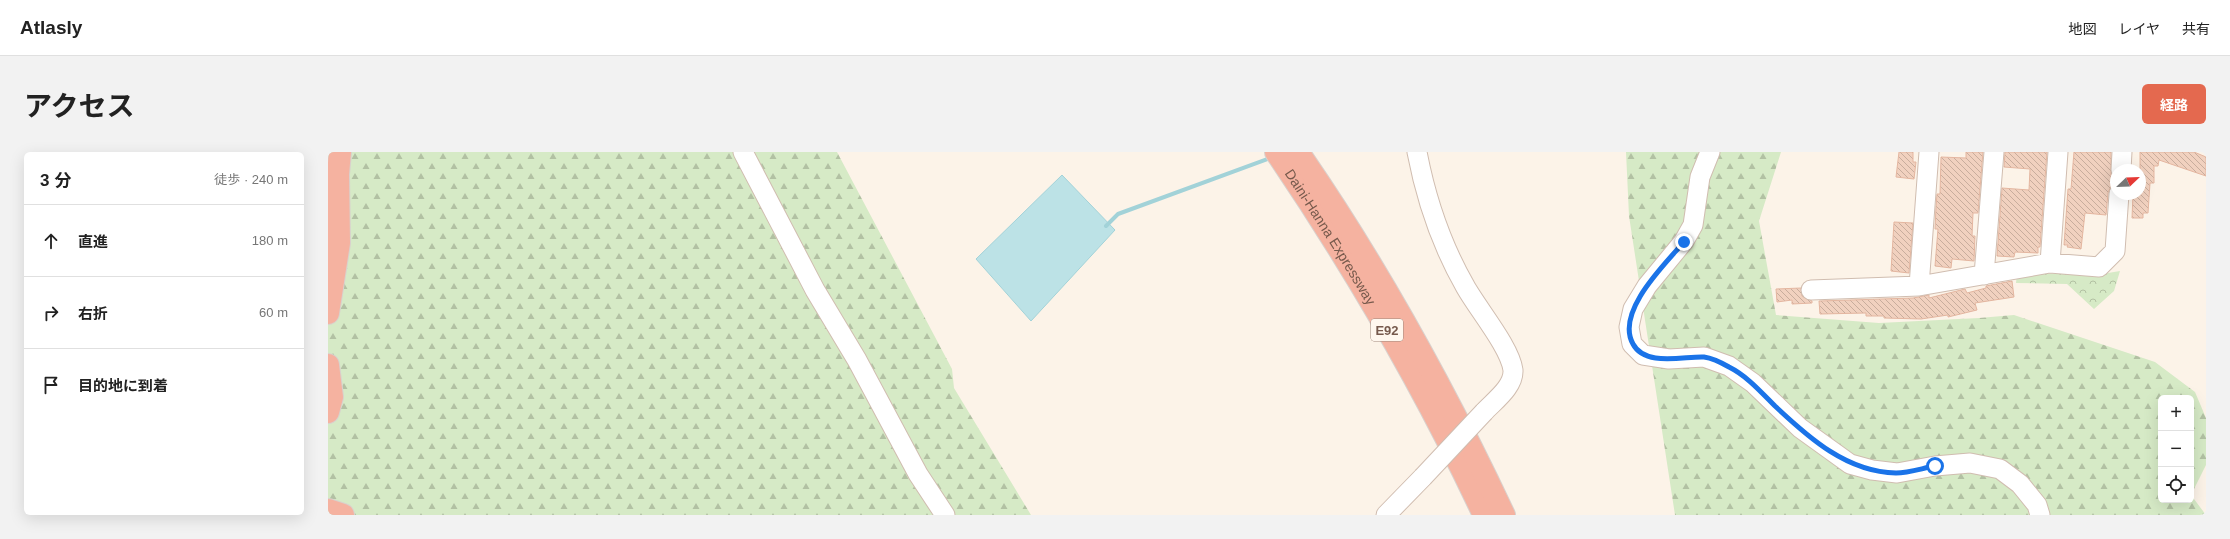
<!DOCTYPE html>
<html lang="ja">
<head>
<meta charset="utf-8">
<style>
  body { margin:0; font-family:Helvetica,"Noto Sans JP",sans-serif; background:#f2f2f2; color:#222 }
  .controls { position:absolute; right:12px; bottom:12px; display:grid; overflow:hidden; border-radius:6px; box-shadow:0 4px 16px #0002 }
  .controls button { width:36px; height:36px; display:grid; place-items:center; padding:0; border:0; border-bottom:1px solid #e0e0e0; background:#fff; color:#222; font:20px sans-serif }
  .compass { position:absolute; left:1782px; top:12px; width:36px; height:36px; border-radius:50%; background:#fff; box-shadow:0 4px 16px #0002; rotate:67deg }
  .stop { position:absolute; width:12px; height:12px; margin:-9px; border:3px solid #1a73e8; border-radius:50%; background:#fff }
  .stop.end { background:#1a73e8; border-color:#fff; box-shadow:0 1px 4px #0008 }
  .list { margin:0; padding:0; list-style:none }
  h2 { display:flex; justify-content:space-between; align-items:center; height:52px; margin:0; padding:0 16px; font-size:17px }
  h2 small { font-size:13px; font-weight:400; color:#767676 }
  .list li { display:grid; grid-template-columns:26px 1fr auto; gap:12px; align-items:center; box-sizing:border-box; height:72px; padding:0 16px; border-top:1px solid #e0e0e0 }
  .list b { display:block; font-size:15px; white-space:nowrap }
  .list em { font-size:13px; font-style:normal; color:#767676 }
  .icon { flex:none; width:22px; height:22px; fill:none; stroke:currentColor; stroke-width:2; stroke-linecap:round; stroke-linejoin:round }
  .map { position:relative; flex:none; width:1878px; height:363px; overflow:hidden; border-radius:6px }
  header { display:flex; align-items:center; gap:24px; box-sizing:border-box; height:56px; padding:0 20px; background:#fff; border-bottom:1px solid #e0e0e0 }
  header strong { font-size:19px }
  nav { display:flex; gap:22px; margin-inline-start:auto; font-size:14px }
  .intro { display:flex; align-items:center; justify-content:space-between; box-sizing:border-box; height:96px; padding:0 24px }
  h1 { margin:0; font-size:28px }
  .button { padding:10px 18px; border-radius:6px; background:#e4694f; color:#fff; font-size:14px; font-weight:700 }
  main { display:flex; gap:24px; padding:0 24px }
  aside { flex:1; background:#fff; border-radius:6px; box-shadow:0 4px 16px #0002 }
  .map>svg:first-child { display:block }
</style>
</head>
<body>
<header>
<strong>Atlasly</strong>
<nav><a>地図</a><a>レイヤ</a><a>共有</a></nav>
</header>
<div class="intro"><h1>アクセス</h1><a class="button">経路</a></div>
<main>
<aside>
<h2>3 分<small>徒歩 · 240 m</small></h2>
<ul class="list">
<li><svg class="icon" aria-label="ahead" viewBox="0 0 24 24"><path d="M12 20V5M6 11l6-6 6 6"/></svg><div><b>直進</b></div><em>180 m</em></li>
<li><svg class="icon" aria-label="right" viewBox="0 0 24 24"><path d="M7 20v-9h11M14 6l5 5-5 5"/></svg><div><b>右折</b></div><em>60 m</em></li>
<li><svg class="icon" aria-label="arrive" viewBox="0 0 24 24"><path d="M6 21V4h12l-3 4 3 4H6"/></svg><div><b>目的地に到着</b></div></li>
</ul>
</aside>
<div class="map">
<svg width="1878" height="363" viewBox="0 0 1878 363">
  <defs>
    <pattern id="forest-firs" width="22" height="20" patternUnits="userSpaceOnUse"><rect width="22" height="20" fill="#d6eac6"/><path d="M5 1l3.5 6h-7zM16 11l3.5 6h-7z" fill="#b2c1a3"/></pattern>
    <pattern id="park-crowns" width="20" height="18" patternUnits="userSpaceOnUse"><rect width="20" height="18" fill="#d6eac6"/><path d="M2 6a3 3 0 1 1 6 0M12 15a3 3 0 1 1 6 0" fill="none" stroke="#b2c1a3"/></pattern>
    <pattern id="building-back-hatch" width="6" height="6" patternUnits="userSpaceOnUse"><rect width="6" height="6" fill="#f1d1bf"/><path d="M-1 5l2 2M0 0l6 6M5-1l2 2" fill="none" stroke="#c8ad9d"/></pattern>
  </defs>
  <rect width="100%" height="100%" fill="#fcf3e8"/>
  <!-- forest -->
  <path fill="url(#forest-firs)" fill-rule="evenodd" d="M 0,0 L 509,0 L 624,217 L 626,236 L 703,363 L 0,363 Z
    M 1298,0 L 1453,0 L 1431,69 L 1448,163 L 1551,171 L 1651,166 L 1686,163 L 1827,210 L 1867,240 L 1878,266 L 1878,313 L 1863,343 L 1878,363 L 1347,363 L 1301,64 ZM 1833,246 L 1863,246 L 1863,348 L 1833,348 Z"/>
  <!-- park -->
  <path fill="url(#park-crowns)" d="M 1792,119 L 1786,139 L 1766,157 L 1739,132 L 1688,131 L 1689,121 L 1774,122 Z"/>
  <!-- water -->
  <path fill="#bce2e6" stroke="#a2d2d8" d="M 734,23 L 787,78 L 703,169 L 648,107 Z"/>
  <g fill="none" stroke-linecap="round" stroke-linejoin="round">
    <!-- stream -->
    <path stroke="#a2d2d8" stroke-width="4" d="M 778,74 L 790,62 L 945,5"/>
  </g>
  <!-- building -->
  <path fill="url(#building-back-hatch)" stroke="#e4b6a0" d="M 1571,0 L 1585,0 L 1585,10 L 1588,10 L 1586,27 L 1568,25 Z
    M 1638,0 L 1655,0 L 1650,61 L 1645,61 L 1644,84 L 1647,84 L 1646,109 L 1624,107 L 1623,116 L 1607,114 L 1610,77 L 1607,77 L 1608,55 L 1609,42 L 1612,42 L 1613,5 L 1638,6 Z
    M 1677,0 L 1719,0 L 1712,95 L 1710,95 L 1710,101 L 1687,100 L 1686,105 L 1669,104 L 1674,36 L 1701,38 L 1702,17 L 1676,15 Z
    M 1746,0 L 1783,0 L 1783,34 L 1780,41 L 1778,63 L 1757,61 L 1753,97 L 1739,95 L 1740,93 L 1736,93 L 1740,37 L 1743,37 Z
    M 1812,0 L 1866,0 L 1878,5 L 1878,24 L 1831,8 L 1830,14 L 1826,14 L 1826,31 L 1822,31 L 1820,61 L 1815,61 L 1815,66 L 1804,66 L 1805,42 L 1812,42 Z
    M 1566,70 L 1585,71 L 1581,121 L 1563,119 Z
    M 1684,129 L 1686,145 L 1647,151 L 1649,158 L 1620,165 L 1620,163 L 1593,167 L 1556,166 L 1556,164 L 1538,164 L 1538,161 L 1492,162 L 1491,149 L 1585,146 L 1601,143 L 1601,146 L 1637,137 L 1639,141 L 1658,136 L 1658,134 Z
    M 1473,136 L 1474,144 L 1484,149 L 1484,151 L 1464,152 L 1464,148 L 1449,150 L 1448,137 Z"/>
  <g fill="none" stroke-linecap="round" stroke-linejoin="round">
    <!-- minor casing -->
    <g stroke="#d0bdb0" stroke-width="21">
      <path id="minor" d="M 415,0 L 487,138 L 529,208 L 590,322 L 617,363
        M 1089,0 C 1098,47 1113,92 1137,134 C 1149,156 1182,195 1185,218 C 1186,235 1166,249 1156,260
        M 1382,0 L 1372,25 L 1365,73 L 1356,89 L 1319,134 L 1305,157 L 1301,175 L 1304,192 L 1315,203 L 1341,207 L 1376,205 L 1401,214 L 1425,231 L 1472,276 L 1522,312 L 1544,318 L 1569,321 L 1607,314 L 1642,311 L 1672,317 L 1692,332 L 1709,353 L 1712,363
        M 1793,18 L 1794,0
        M 1722,111 L 1730,0
        M 1656,123 L 1666,0
        M 1591,134 L 1601,0
        M 1483,138 L 1591,134 L 1722,111 L 1771,115 L 1787,99 L 1791,42
        M 1058,363 L 1095,325"/>
    </g>
    <!-- highway casing -->
    <g stroke="#d9d1cd" stroke-width="24">
      <g id="highway">
        <path id="s1" d="M 948,0 C 1026,115 1097,237 1156,363"/>
        <path d="M 970,0 C 1049,114 1117,238 1176,363"/>
        <path d="M 0,161 L 11,91 L 10,22 L 12,0"/>
        <path d="M 0,213 L 4,245 L 0,260"/>
        <path d="M 0,358 L 15,363"/>
      </g>
    </g>
    <!-- minor -->
    <use href="#minor" stroke="#fff" stroke-width="19"/>
    <!-- highway -->
    <use href="#highway" stroke="#f5b2a0" stroke-width="22"/>
    <!-- minor-bridge casing -->
    <g stroke="#d0bdb0" stroke-width="21" stroke-linecap="butt">
      <path id="minor-bridge" d="M 1095,325 L 1156,260"/>
    </g>
    <!-- minor-bridge -->
    <use href="#minor-bridge" stroke="#fff" stroke-width="19"/>
  </g>
  <g fill="none" stroke-linecap="round" stroke-linejoin="round">
    <!-- route -->
    <path stroke="#1a73e8" stroke-width="5" d="M 1356,90 C 1337,112 1287,160 1305,192 C 1317,215 1356,204 1376,205 C 1383,206 1394,211 1401,215 C 1419,224 1433,240 1447,254 C 1481,286 1519,320 1568,321 C 1581,321 1595,316 1607,314"/>
  </g>
  <g text-anchor="middle" stroke-width="3" stroke-linejoin="round" paint-order="stroke">
    <!-- shield labels -->
    <rect fill="#fff7ee" stroke="#9f887d" stroke-width="1" x="1043" y="167" width="32" height="22" rx="3"/>
    <g font-size="13" font-weight="bold" fill="#76594c">
      <text x="1059" y="183">E92</text>
    </g>
    <!-- street labels -->
    <g font-size="14" fill="#76594c" stroke="#fff7ee">
      <text dy="5" stroke="none"><textPath href="#s1" startOffset="101">Daini-Hanna Expressway</textPath></text>
    </g>
  </g>
</svg>
<div class="controls">
<button>+</button>
<button>−</button>
<button><svg class="icon" aria-label="locate" viewBox="0 0 24 24"><circle cx="12" cy="12" r="6"/><path d="M12 2v4M12 18v4M2 12h4M18 12h4"/></svg></button>
</div>
<svg class="compass" viewBox="-18 -18 36 36"><path d="M0-13l5 13h-10z" fill="#e53935"/><path d="M0 13l5-13h-10z" fill="#767676"/></svg>
<div class="stop" style="left:1607px;top:314px"></div>
<div class="stop end" style="left:1356px;top:90px"></div>
</div>
</main>
</body>
</html>
